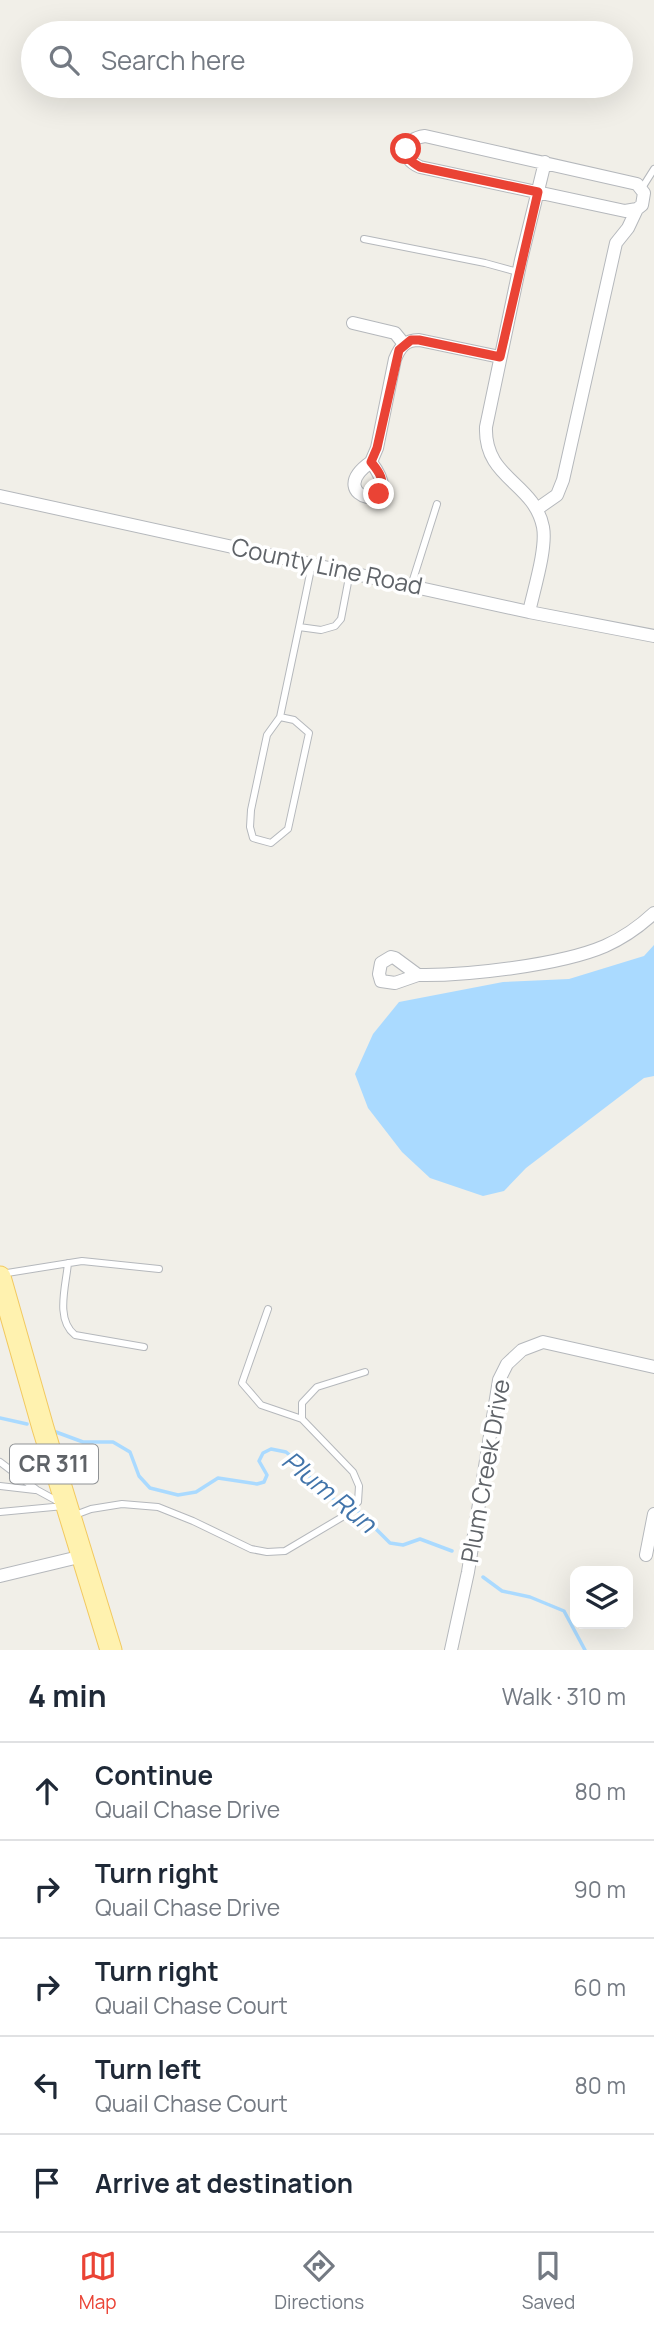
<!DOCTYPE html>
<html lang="en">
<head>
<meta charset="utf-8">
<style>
  body { margin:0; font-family:Manrope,sans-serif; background:#f6f6f7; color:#1f2937 }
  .controls { position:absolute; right:21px; bottom:21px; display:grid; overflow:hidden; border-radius:14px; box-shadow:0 7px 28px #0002 }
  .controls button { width:63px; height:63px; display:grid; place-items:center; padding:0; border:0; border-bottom:2px solid #e0e1e3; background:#fff; color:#1f2937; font:35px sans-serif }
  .stop { position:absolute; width:21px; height:21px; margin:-16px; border:5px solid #ea4335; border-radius:50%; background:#fff }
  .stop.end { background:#ea4335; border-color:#fff; box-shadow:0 2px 7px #0008 }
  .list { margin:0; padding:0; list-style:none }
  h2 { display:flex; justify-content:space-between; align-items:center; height:91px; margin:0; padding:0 28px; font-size:30px }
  h2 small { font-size:23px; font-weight:400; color:#747a83 }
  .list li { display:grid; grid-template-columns:46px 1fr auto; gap:21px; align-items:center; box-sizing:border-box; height:98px; padding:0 28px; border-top:2px solid #e0e1e3 }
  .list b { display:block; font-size:26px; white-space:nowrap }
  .list p { margin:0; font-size:23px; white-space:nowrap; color:#747a83 }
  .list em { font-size:23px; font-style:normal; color:#747a83 }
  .icon { flex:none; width:38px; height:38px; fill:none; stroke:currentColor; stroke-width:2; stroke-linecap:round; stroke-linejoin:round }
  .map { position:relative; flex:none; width:654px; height:1650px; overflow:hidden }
  .search { position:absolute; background:#fff; box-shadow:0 7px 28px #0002; left:21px; right:21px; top:21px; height:77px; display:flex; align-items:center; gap:18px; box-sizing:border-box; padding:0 24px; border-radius:38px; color:#747a83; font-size:26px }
  .sheet { height:581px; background:#fff }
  nav { display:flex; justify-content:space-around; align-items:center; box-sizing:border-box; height:98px; border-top:2px solid #e0e1e3; background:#fff; font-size:19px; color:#747a83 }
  nav a { display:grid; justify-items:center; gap:4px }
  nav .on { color:#ea4335 }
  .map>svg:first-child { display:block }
</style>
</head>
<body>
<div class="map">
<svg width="654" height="1650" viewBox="0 0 654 1650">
  <rect width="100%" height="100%" fill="#f1efe8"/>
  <!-- water -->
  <path fill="#aadaff" d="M 654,945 L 654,1076 L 644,1078 L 526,1168 L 504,1191 L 483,1196 L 430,1178 L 402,1152 L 368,1108 L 355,1074 L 373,1034 L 399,1002 L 503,982 L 569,979 L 644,956 Z"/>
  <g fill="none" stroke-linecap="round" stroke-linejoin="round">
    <!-- stream -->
    <path stroke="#aadaff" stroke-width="3.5" d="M 0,1418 L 27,1424
      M 56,1432 L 83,1442 L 113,1442 L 130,1452 L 139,1476 L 150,1488 L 178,1495 L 196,1492 L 218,1478 L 257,1484 L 264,1482 L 267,1475 L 259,1461 L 263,1453 L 271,1449 L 286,1452 L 298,1462 L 323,1494 L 356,1509 L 390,1543 L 403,1545 L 420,1539 L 452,1551
      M 483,1577 L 502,1591 L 530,1597 L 564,1611 L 585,1650"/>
    <!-- service casing -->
    <g stroke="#b5b8bc" stroke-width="8">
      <path id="service" d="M 642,188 L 654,169
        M 364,239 L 485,263 L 518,272
        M 312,564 L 299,627 L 321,630 L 335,626 L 341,619 L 350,572
        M 411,586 L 437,504
        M 280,717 L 267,735 L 251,810 L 250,827 L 253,838 L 271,843 L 288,829 L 309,733 L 294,720 L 280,717 L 299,627
        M 68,1263 C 66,1286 55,1319 75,1335 L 144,1347
        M 1,1274 L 82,1261 L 159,1269
        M 302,1419 L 302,1403 L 317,1387 L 365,1372
        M 0,1462 L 37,1490 L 59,1502
        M 0,1486 L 35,1490
        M 0,1512 L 64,1506
        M 75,1515 L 91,1509 L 122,1504 L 158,1507 L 193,1521 L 251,1549 L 267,1552 L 285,1551 L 344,1516 L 358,1502 L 359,1486 L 353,1472 L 302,1419 L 261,1405 L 242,1383 L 268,1309"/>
    </g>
    <!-- minor casing -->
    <g stroke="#b5b8bc" stroke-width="14">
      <path id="minor" d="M 425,136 L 637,184 L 644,193 L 642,205 L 637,209 L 625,211 L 420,167 C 398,157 403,139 425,136 Z
        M 353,323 L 395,333 L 404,344
        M 371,462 L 377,448 L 395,359 C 400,347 405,340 419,340 L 500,357
        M 371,462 C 413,518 318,499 371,462 Z
        M 0,496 L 529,612 L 654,636
        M 537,509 L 557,495 L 563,480 L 616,243 L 628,228 L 637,209
        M 529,612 C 534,589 547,548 543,527 C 534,482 484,479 486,427 L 521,260 L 545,162
        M 391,957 L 395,958 L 418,975 L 395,983 L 381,981 L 379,974 L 381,963 Z
        M 418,975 C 466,976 561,965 605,946 C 623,938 639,927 654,913
        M 646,1555 L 654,1514
        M 0,1576 L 83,1556
        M 451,1650 L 468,1572 L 499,1380 L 507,1364 L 522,1350 L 543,1342 L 654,1367"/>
    </g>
    <!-- primary casing -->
    <g stroke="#f2c960" stroke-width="23">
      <path id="primary" d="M 0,1277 L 43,1428 L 111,1650"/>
    </g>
    <!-- service -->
    <use href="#service" stroke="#fff" stroke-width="6"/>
    <!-- minor -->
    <use href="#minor" stroke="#fff" stroke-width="12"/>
    <!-- primary -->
    <use href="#primary" stroke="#fff2af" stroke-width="21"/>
  </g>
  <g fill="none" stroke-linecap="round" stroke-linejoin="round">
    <!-- route -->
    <path stroke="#ea4335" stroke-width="9" d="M 379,494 C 386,480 379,472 371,462 L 377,448 L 399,350 L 411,340 L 419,340 L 500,357 L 538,192 L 420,167 C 411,162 407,159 406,149"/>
  </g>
  <g text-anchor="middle" stroke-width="7" stroke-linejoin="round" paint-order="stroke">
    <!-- shield labels -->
    <rect fill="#fff" stroke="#8f9295" stroke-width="2" x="10" y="1444.5" width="88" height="39" rx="5"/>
    <g font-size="23" font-weight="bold" fill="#5f6368">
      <text x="54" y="1472">CR 311</text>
    </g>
    <!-- street labels -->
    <g font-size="24" fill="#5f6368" stroke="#fff">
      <text transform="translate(327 567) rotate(12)" y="8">County Line Road</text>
      <text transform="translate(486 1471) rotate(-80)" y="8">Plum Creek Drive</text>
    </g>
    <!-- water labels -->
    <g font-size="26" font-style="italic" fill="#4174aa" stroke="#fff">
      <text transform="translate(329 1492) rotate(39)" y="9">Plum Run</text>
    </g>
  </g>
</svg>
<div class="controls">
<button><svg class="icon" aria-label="layers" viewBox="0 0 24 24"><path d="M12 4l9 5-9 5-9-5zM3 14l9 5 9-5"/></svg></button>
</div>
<div class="stop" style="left:406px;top:149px"></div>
<div class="stop end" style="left:379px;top:494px"></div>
<div class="search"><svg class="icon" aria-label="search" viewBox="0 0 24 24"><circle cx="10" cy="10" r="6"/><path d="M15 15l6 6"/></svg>Search here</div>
</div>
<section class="sheet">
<h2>4 min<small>Walk · 310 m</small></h2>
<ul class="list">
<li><svg class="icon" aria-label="ahead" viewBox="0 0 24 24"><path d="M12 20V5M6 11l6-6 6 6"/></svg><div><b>Continue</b><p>Quail Chase Drive</p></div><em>80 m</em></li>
<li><svg class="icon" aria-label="right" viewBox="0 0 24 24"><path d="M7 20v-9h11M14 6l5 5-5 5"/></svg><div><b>Turn right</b><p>Quail Chase Drive</p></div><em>90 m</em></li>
<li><svg class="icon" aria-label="right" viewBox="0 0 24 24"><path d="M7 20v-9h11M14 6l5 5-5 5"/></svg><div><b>Turn right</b><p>Quail Chase Court</p></div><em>60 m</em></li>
<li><svg class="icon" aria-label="left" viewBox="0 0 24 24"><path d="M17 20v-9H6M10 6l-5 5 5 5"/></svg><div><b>Turn left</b><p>Quail Chase Court</p></div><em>80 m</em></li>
<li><svg class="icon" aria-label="arrive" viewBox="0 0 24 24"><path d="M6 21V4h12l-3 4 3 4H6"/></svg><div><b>Arrive at destination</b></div></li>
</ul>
</section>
<nav>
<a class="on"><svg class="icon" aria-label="map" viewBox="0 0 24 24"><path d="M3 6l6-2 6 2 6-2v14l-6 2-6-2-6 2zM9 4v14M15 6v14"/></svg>Map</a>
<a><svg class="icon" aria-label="directions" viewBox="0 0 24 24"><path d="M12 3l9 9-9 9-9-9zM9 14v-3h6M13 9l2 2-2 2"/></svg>Directions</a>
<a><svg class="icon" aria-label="saved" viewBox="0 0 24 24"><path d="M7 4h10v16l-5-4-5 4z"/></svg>Saved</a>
</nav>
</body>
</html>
